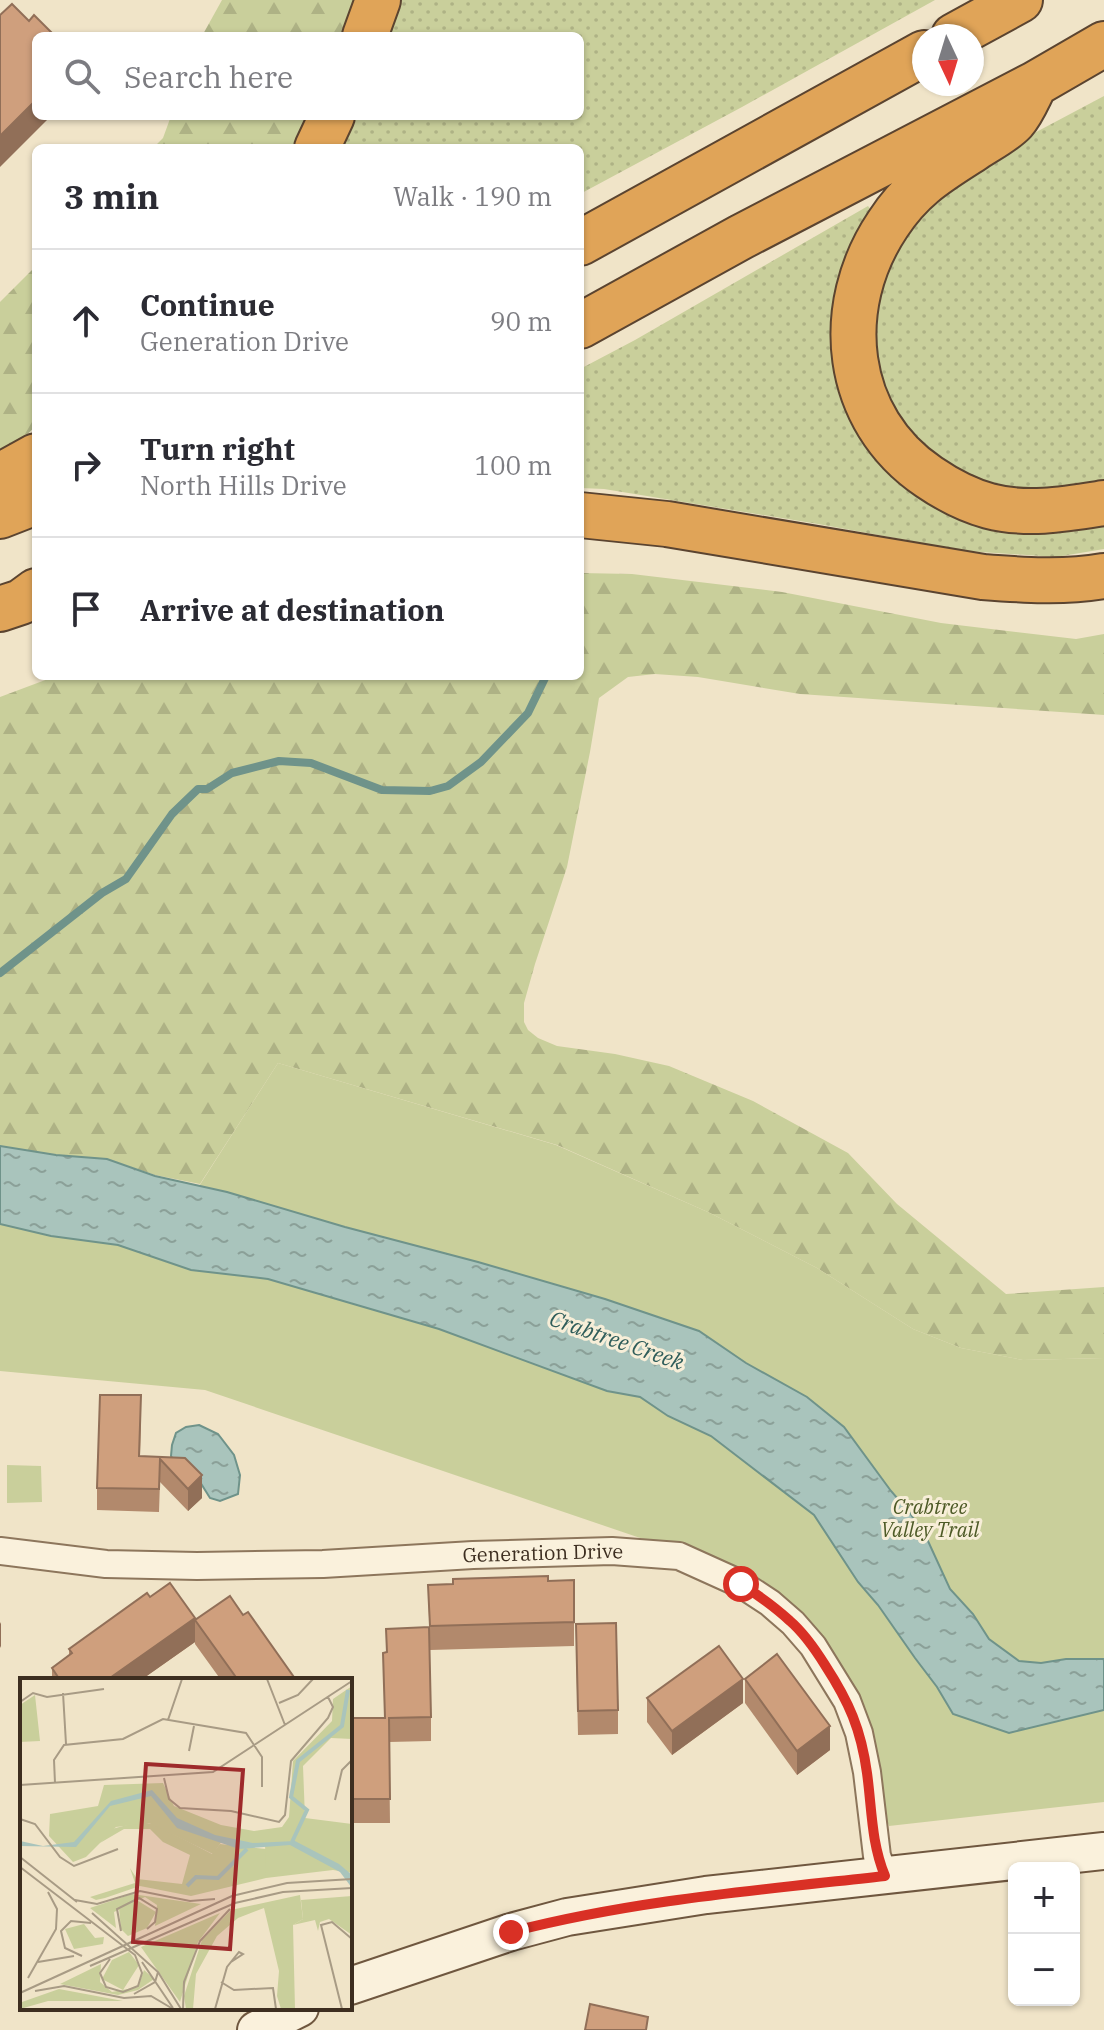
<!DOCTYPE html>
<html lang="en">
<head>
<meta charset="utf-8">
<style>
  body { margin:0; font-family:"IBM Plex Serif",serif; background:#f2f2f3; color:#2b2b33 }
  .controls { position:absolute; right:24px; bottom:24px; display:grid; overflow:hidden; border-radius:12px; box-shadow:0 2px 6px #0004 }
  .controls button { width:72px; height:72px; display:grid; place-items:center; padding:0; border:0; border-bottom:2px solid #e1e1e2; background:#fff; color:#2b2b33; font:40px sans-serif }
  .compass { position:absolute; left:912px; top:24px; width:72px; height:72px; border-radius:50%; background:#fff; box-shadow:0 2px 6px #0004; rotate:176deg }
  .stop { position:absolute; width:24px; height:24px; margin:-18px; border:6px solid #d93025; border-radius:50%; background:#fff }
  .stop.end { background:#d93025; border-color:#fff; box-shadow:0 2px 8px #0008 }
  .list { margin:0; padding:0; list-style:none }
  h2 { display:flex; justify-content:space-between; align-items:center; height:104px; margin:0; padding:0 32px; font-size:34px }
  h2 small { font-size:26px; font-weight:400; color:#7c7c81 }
  .list li { display:grid; grid-template-columns:52px 1fr auto; gap:24px; align-items:center; box-sizing:border-box; height:144px; padding:0 32px; border-top:2px solid #e1e1e2 }
  .list b { display:block; font-size:30px; white-space:nowrap }
  .list p { margin:0; font-size:26px; white-space:nowrap; color:#7c7c81 }
  .list em { font-size:26px; font-style:normal; color:#7c7c81 }
  .icon { flex:none; width:44px; height:44px; fill:none; stroke:currentColor; stroke-width:2; stroke-linecap:round; stroke-linejoin:round }
  .map { position:relative; flex:none; width:1104px; height:2030px; overflow:hidden }
  .search { position:absolute; background:#fff; box-shadow:0 2px 6px #0004; left:32px; top:32px; width:552px; height:88px; display:flex; align-items:center; gap:20px; box-sizing:border-box; padding:0 28px; border-radius:12px; color:#7c7c81; font-size:30px }
  .panel { position:absolute; background:#fff; box-shadow:0 2px 6px #0004; left:32px; top:144px; width:552px; height:536px; border-radius:12px }
  .map>svg:first-child { display:block }
</style>
</head>
<body>
<div class="map">
<svg width="1104" height="2030" viewBox="0 0 1104 2030">
  <defs>
    <pattern id="grass-dots" width="8" height="8" patternUnits="userSpaceOnUse" patternTransform="scale(2)"><rect width="8" height="8" fill="#c9cf9b"/><path d="M2 2h.1M6 6h.1" fill="none" stroke="#aeb285" stroke-width="1.8" stroke-linecap="round"/></pattern>
    <pattern id="forest-firs" width="22" height="20" patternUnits="userSpaceOnUse" patternTransform="scale(2)"><rect width="22" height="20" fill="#c9cf9b"/><path d="M5 1l3.5 6h-7zM16 11l3.5 6h-7z" fill="#aeb285"/></pattern>
    <pattern id="water-ripples" width="26" height="14" patternUnits="userSpaceOnUse" patternTransform="scale(2)"><rect width="26" height="14" fill="#a9c4bc"/><path d="M2 4q2-2 4 0t4 0M15 11q2-2 4 0t4 0" fill="none" stroke="#8ba098"/></pattern>
  </defs>
  <rect width="100%" height="100%" fill="#f0e4c8"/>
  <!-- grass -->
  <path fill="url(#grass-dots)" d="M 391,0 L 935,0 L 742,107 L 580,194 L 580,148 L 330,148 L 344,116 L 580,116 L 580,36 L 379,36 Z
    M 1104,96 L 1104,490 L 1017,498 L 926,457 L 887,408 L 868,319 L 879,275 L 915,210 L 957,174 Z
    M 868,206 L 872,211 L 840,287 L 929,500 L 1104,518 L 1104,549 L 1056,557 L 966,551 L 818,524 L 604,489 L 580,488 L 580,369 L 635,340 Z"/>
  <!-- forest -->
  <path fill="url(#forest-firs)" d="M 222,0 L 354,0 L 342,36 L 202,36 Z
    M 171,116 L 309,116 L 293,148 L 153,148 L 163,138 Z
    M 36,266 L 36,426 L 21,440 L 0,449 L 0,302 Z
    M 580,573 L 632,574 L 782,592 L 941,623 L 1076,639 L 1104,634 L 1104,715 L 800,694 L 698,677 L 655,674 L 628,677 L 599,698 L 590,752 L 567,867 L 535,964 L 524,1003 L 524,1022 L 528,1030 L 538,1038 L 557,1046 L 615,1054 L 669,1066 L 753,1101 L 848,1153 L 897,1204 L 1006,1294 L 1104,1287 L 1104,1358 L 1023,1360 L 961,1348 L 913,1329 L 817,1268 L 710,1213 L 557,1145 L 278,1063 L 200,1184 L 155,1175 L 107,1159 L 56,1155 L 0,1146 L 0,697 L 56,676 L 580,676 Z"/>
  <!-- park -->
  <path fill="#c9cf9b" d="M 278,1063 L 556,1145 L 710,1213 L 817,1268 L 913,1329 L 961,1348 L 1023,1360 L 1104,1358 L 1104,1802 L 889,1826 L 850,1721 L 752,1576 L 205,1390 L 0,1371 L 0,1187 L 178,1219 Z
    M 7,1465 L 41,1466 L 42,1502 L 7,1503 Z"/>
  <!-- water -->
  <path fill="url(#water-ripples)" stroke="#6f938a" stroke-width="2" d="M 0,1146 L 56,1155 L 107,1159 L 155,1176 L 227,1192 L 345,1227 L 478,1262 L 605,1299 L 699,1331 L 746,1363 L 807,1397 L 844,1427 L 891,1491 L 910,1513 L 928,1541 L 950,1589 L 973,1614 L 989,1639 L 1019,1661 L 1041,1663 L 1066,1659 L 1104,1659 L 1104,1710 L 1009,1733 L 953,1714 L 937,1687 L 915,1658 L 878,1605 L 858,1582 L 814,1515 L 711,1436 L 668,1416 L 640,1397 L 607,1391 L 439,1329 L 268,1279 L 191,1270 L 118,1245 L 51,1236 L 0,1224 Z
    M 199,1425 L 218,1434 L 234,1455 L 240,1475 L 238,1494 L 220,1501 L 210,1498 L 200,1482 L 176,1465 L 171,1456 L 172,1445 L 176,1433 L 186,1427 Z"/>
  <g fill="none" stroke-linecap="round" stroke-linejoin="round">
    <!-- stream -->
    <path stroke="#6f938a" stroke-width="8" d="M 0,973 L 102,893 L 126,879 L 172,814 L 198,789 L 207,789 L 232,773 L 279,761 L 311,763 L 382,790 L 430,791 L 448,786 L 481,762 L 528,713 L 546,676"/>
    <!-- street casing -->
    <g stroke="#8d765c" stroke-width="30">
      <g id="street">
        <path id="s1" d="M 0,1551 L 106,1564 L 197,1566 L 323,1564 L 473,1555 L 612,1551 L 679,1556 L 741,1584 L 770,1603 L 793,1623 L 813,1646 L 847,1701 L 859,1733 L 867,1772 L 877,1856 L 885,1876"/>
      </g>
    </g>
    <!-- secondary casing -->
    <g stroke="#6f573f" stroke-width="40">
      <path id="secondary" d="M 350,1986 L 511,1932 L 567,1917 L 706,1895 L 1104,1851
        M 256,2030 L 300,2008"/>
    </g>
    <!-- highway casing -->
    <g stroke="#5b4430" stroke-width="48">
      <path id="highway" d="M 365,36 L 378,0
        M 954,36 L 1020,0
        M 1035,84 C 1029,95 1023,111 1014,121 C 1004,132 987,140 974,149 C 938,172 912,187 888,224 C 832,307 843,419 929,477 C 948,490 967,500 989,506 C 1027,516 1066,509 1104,503
        M 317,148 L 332,116
        M 580,243 L 924,53
        M 580,326 L 741,237 L 1035,84 L 1104,44
        M 0,476 L 36,456
        M 580,515 L 667,524 L 983,577 C 1023,580 1064,583 1104,576
        M 0,516 L 36,502
        M 0,609 L 21,602 L 36,591"/>
    </g>
    <!-- street -->
    <use href="#street" stroke="#faf1dc" stroke-width="26"/>
    <!-- secondary -->
    <use href="#secondary" stroke="#faf1dc" stroke-width="36"/>
    <!-- highway -->
    <use href="#highway" stroke="#e0a458" stroke-width="44"/>
  </g>
  <!-- wall -->
  <path fill="#b2896c" d="M 141,1418 L 140,1456 L 185,1458 L 202,1498 L 188,1511 L 160,1482 L 159,1512 L 97,1510 L 97,1488 Z
    M 574,1580 L 574,1646 L 430,1650 L 428,1585 Z
    M 150,1597 L 195,1642 L 141,1680 L 52,1680 L 52,1668 L 69,1656 L 69,1649 Z
    M 243,1615 L 296,1680 L 221,1680 L 195,1644 L 195,1620 Z
    M 386,1629 L 431,1717 L 431,1741 L 389,1742 L 390,1823 L 350,1823 L 350,1718 L 385,1718 L 383,1653 L 386,1653 Z
    M 576,1648 L 618,1710 L 618,1734 L 578,1735 Z
    M 745,1679 L 830,1750 L 797,1775 L 745,1703 Z
    M 647,1698 L 743,1703 L 672,1755 L 647,1722 Z"/>
  <!-- shaded-wall -->
  <path fill="#916f58" d="M 36,100 L 36,116 L 51,116 L 0,167 L 0,136 Z
    M 202,1475 L 202,1498 L 188,1511 L 188,1489 Z
    M 195,1618 L 195,1642 L 141,1680 L 107,1680 Z
    M 1,1622 L 1,1646 L 0,1648 L 0,1624 Z
    M 743,1679 L 743,1703 L 672,1755 L 672,1731 Z
    M 830,1726 L 830,1750 L 797,1775 L 797,1751 Z"/>
  <!-- building -->
  <path fill="#cf9f7d" stroke="#916f58" stroke-width="2" d="M 12,4 L 29,21 L 34,15 L 55,36 L 36,36 L 36,100 L 0,136 L 0,15 Z
    M 100,1395 L 141,1395 L 139,1456 L 185,1458 L 202,1475 L 188,1489 L 160,1459 L 159,1489 L 97,1488 Z
    M 548,1576 L 548,1581 L 574,1580 L 574,1622 L 430,1626 L 428,1585 L 453,1584 L 453,1579 Z
    M 170,1583 L 195,1618 L 107,1680 L 60,1680 L 52,1668 L 72,1653 L 69,1649 L 147,1593 L 150,1597 Z
    M 230,1596 L 243,1615 L 248,1612 L 296,1680 L 238,1680 L 195,1620 Z
    M 616,1623 L 618,1710 L 578,1711 L 576,1624 Z
    M 429,1627 L 431,1717 L 389,1718 L 390,1799 L 350,1799 L 350,1718 L 385,1718 L 383,1653 L 387,1652 L 386,1629 Z
    M 719,1646 L 743,1679 L 672,1731 L 647,1698 Z
    M 777,1654 L 830,1726 L 797,1751 L 745,1679 Z
    M 590,2004 L 648,2017 L 646,2030 L 585,2030 Z"/>
  <g fill="none" stroke-linecap="round" stroke-linejoin="round">
    <!-- route -->
    <path stroke="#d93025" stroke-width="10" d="M 511,1932 C 634,1900 760,1890 885,1876 C 871,1842 872,1809 867,1773 C 861,1729 849,1702 825,1665 C 815,1649 804,1633 790,1621 C 775,1607 758,1595 741,1584"/>
  </g>
  <g text-anchor="middle" stroke-width="6" stroke-linejoin="round" paint-order="stroke">
    <!-- park labels -->
    <g font-size="20" font-style="italic" fill="#4d5a26" stroke="#f7eed8">
      <text x="930" y="1514">Crabtree<tspan x="930" dy="23">Valley Trail</tspan></text>
    </g>
    <!-- street labels -->
    <g font-size="20" fill="#3d2e20" stroke="#f7eed8">
      <text dy="7" stroke="none"><textPath href="#s1" startOffset="544">Generation Drive</textPath></text>
    </g>
    <!-- water labels -->
    <g font-size="22" font-style="italic" fill="#2f5d5a" stroke="#f7eed8">
      <text transform="translate(617 1340) rotate(19)" y="8">Crabtree Creek</text>
    </g>
  </g>
  <!-- overview -->
  <g transform="translate(20 1678)">
    <rect width="332" height="332" fill="#f0e4c8"/>
    <path d="M 112,216 L 181,226 L 135,248 L 137,227 L 125,219 L 94,234 L 96,250 L 70,230 ZM 115,221 L 136,234 L 127,250 L 108,258 L 101,251 L 99,230 ZM 200,235 L 178,264 L 160,324 L 121,269 ZM 109,274 L 119,287 L 103,312 L 82,301 L 92,282 ZM 81,286 L 80,304 L 92,314 L 118,309 L 124,292 L 134,301 L 118,312 L 98,317 L 40,306 Z" fill="#c9cf9b"/>
    <path d="M 15,17 L 20,63 L 0,64 L 0,27 ZM 118,144 L 134,146 L 192,176 L 200,166 L 246,171 L 246,200 L 171,218 L 120,208 L 85,220 L 76,222 L 70,219 L 115,205 L 110,190 L 117,201 L 162,206 L 170,177 L 143,164 L 130,151 L 104,151 L 80,165 L 92,151 ZM 280,217 L 283,241 L 273,247 L 275,331 L 261,331 L 257,318 L 259,293 L 244,230 L 218,240 L 197,258 L 176,296 L 173,331 L 166,331 L 164,318 L 182,262 L 211,232 ZM 64,246 L 75,260 L 84,259 L 83,266 L 54,271 L 45,251 ZM 39,311 L 103,323 L 28,323 L 0,331 L 2,324 Z" fill="#c9cf9b"/>
    <path d="M 332,8 L 332,61 L 311,60 L 283,88 L 285,140 L 332,146 L 332,195 L 313,192 L 246,200 L 245,166 L 202,163 L 193,176 L 129,145 L 96,149 L 66,179 L 53,184 L 29,158 L 30,136 L 78,128 L 84,107 L 143,105 L 154,128 L 201,147 L 234,153 L 262,149 L 269,139 L 273,83 L 312,43 L 313,21 ZM 332,218 L 332,257 L 309,241 L 300,244 L 298,253 L 295,242 L 273,247 L 283,241 L 281,222 Z" fill="#c9cf9b"/>
    <path d="M 132,112 L 157,140 L 195,157 L 233,165 L 275,163 L 319,186 L 332,197 L 332,210 L 320,194 L 270,167 L 219,171 L 157,150 L 131,118 L 90,128 L 56,169 L 0,168 L 0,163 L 23,168 L 54,164 L 91,123 Z" fill="#a9c4bc"/>
    <path fill="none" stroke="#a9c4bc" stroke-width="4" d="M 272,164 L 287,132 L 271,119 L 278,83 L 322,48 L 328,12M 167,208 L 176,199 L 198,200 L 227,171"/>
    <path fill="none" stroke="#a89b85" stroke-width="2" d="M 247,1 L 265,47M 43,15 L 46,66M 0,24 L 13,15 L 27,19 L 84,11M 259,25 L 278,17 L 293,1M 148,42 L 162,1M 169,73 L 174,48M 144,100 L 149,121 L 160,130 L 211,133 L 259,144 L 265,137 L 271,83 L 308,40 L 313,29 L 308,19M 35,105 L 34,82 L 44,67 L 103,61 L 143,41 L 226,55 L 242,79 L 242,109M 0,107 L 193,94 L 332,3M 315,122 L 322,92 L 332,82M 0,141 L 15,146 L 40,179 L 54,188 L 98,171M 0,179 L 57,224M 0,189 L 115,277 L 122,295 L 118,308 L 103,314 L 86,309 L 80,295 L 90,281M 55,222 L 77,226 L 120,213 L 170,223 L 195,221M 72,235 L 138,294 L 135,304 L 114,316M 101,253 L 97,231 L 119,220 L 137,231 L 135,244 L 127,251M 62,278 L 45,270 L 41,253 L 51,243 L 71,245M 18,284 L 54,278M 122,284 L 153,330M 70,288 L 215,225 L 263,214 L 332,210M 138,294 L 161,331M 8,300 L 36,251 L 37,231 L 28,214M 201,304 L 214,312 L 253,310 L 256,331M 15,313 L 44,308 L 104,320 L 131,318 L 153,331M 0,315 L 212,218 L 267,205 L 332,201M 163,331 L 164,304 L 180,263 L 210,231M 195,331 L 207,289 L 219,274 L 223,276 L 211,284M 322,331 L 301,247 L 312,244 L 332,261"/>
    <path fill="#9e2a2b" fill-opacity="0.15" stroke="#9e2a2b" stroke-width="4" d="M 126,86 L 223,92 L 210,271 L 113,264 Z"/>
    <rect width="332" height="332" fill="none" stroke="#3d2e20" stroke-width="4"/>
  </g>
</svg>
<div class="controls">
<button>+</button>
<button>−</button>
</div>
<svg class="compass" viewBox="-18 -18 36 36"><path d="M0-13l5 13h-10z" fill="#e53935"/><path d="M0 13l5-13h-10z" fill="#7c7c81"/></svg>
<div class="stop" style="left:741px;top:1584px"></div>
<div class="stop end" style="left:511px;top:1932px"></div>
<div class="search"><svg class="icon" aria-label="search" viewBox="0 0 24 24"><circle cx="10" cy="10" r="6"/><path d="M15 15l6 6"/></svg>Search here</div>
<section class="panel">
<h2>3 min<small>Walk · 190 m</small></h2>
<ul class="list">
<li><svg class="icon" aria-label="ahead" viewBox="0 0 24 24"><path d="M12 20V5M6 11l6-6 6 6"/></svg><div><b>Continue</b><p>Generation Drive</p></div><em>90 m</em></li>
<li><svg class="icon" aria-label="right" viewBox="0 0 24 24"><path d="M7 20v-9h11M14 6l5 5-5 5"/></svg><div><b>Turn right</b><p>North Hills Drive</p></div><em>100 m</em></li>
<li><svg class="icon" aria-label="arrive" viewBox="0 0 24 24"><path d="M6 21V4h12l-3 4 3 4H6"/></svg><div><b>Arrive at destination</b></div></li>
</ul>
</section>
</div>
</body>
</html>
